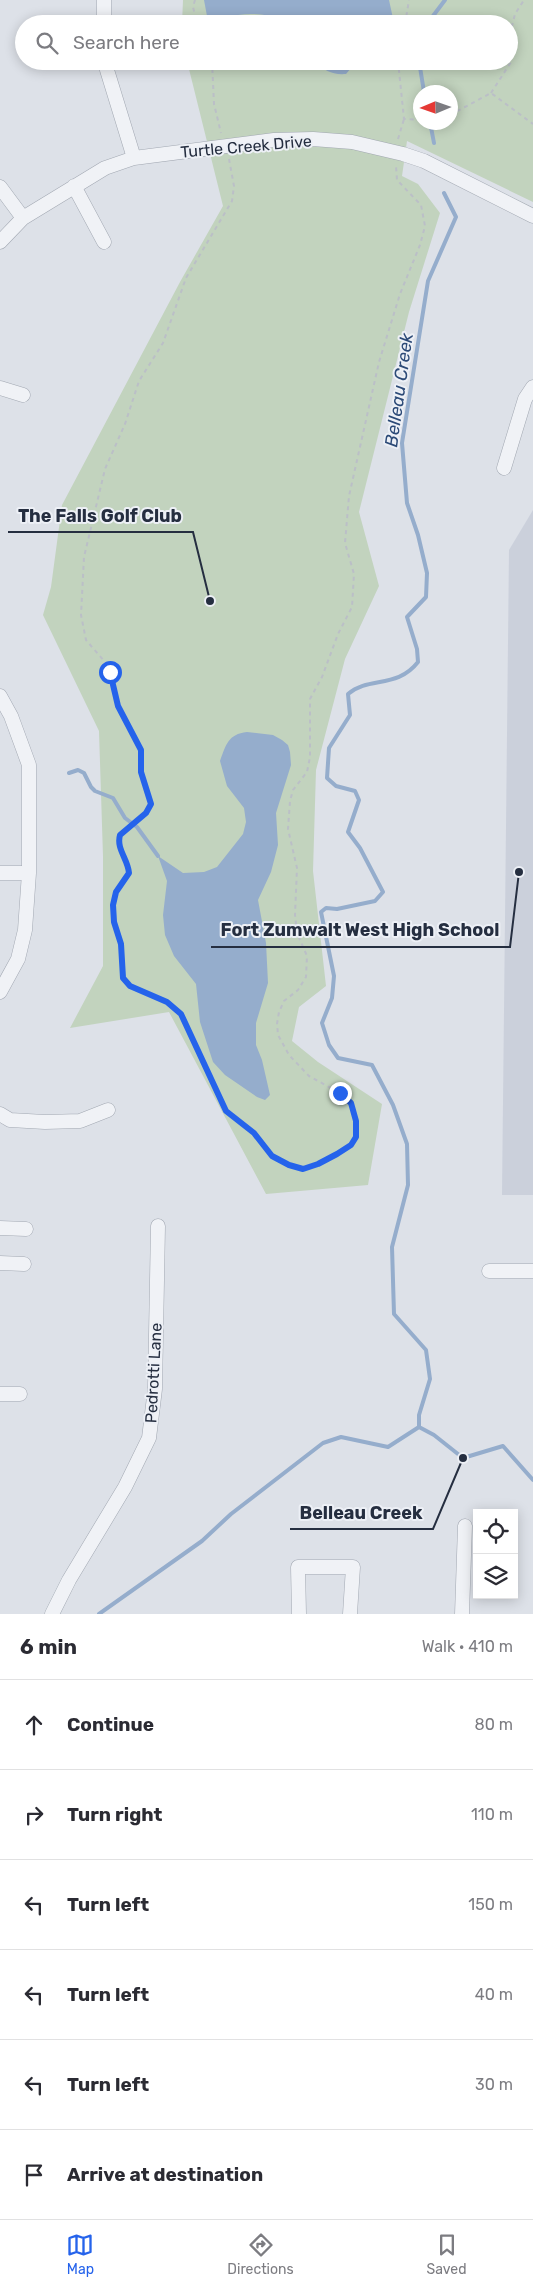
<!DOCTYPE html>
<html lang="en">
<head>
<meta charset="utf-8">
<style>
  body { margin:0; font-family:Rubik,sans-serif; background:#f2f2f3; color:#2b2b33 }
  .controls { position:absolute; right:15px; bottom:15px; display:grid; overflow:hidden; border-radius:0px; box-shadow:0 2px 12px #0003 }
  .controls button { width:45px; height:45px; display:grid; place-items:center; padding:0; border:0; border-bottom:1px solid #e1e1e2; background:#fff; color:#2b2b33; font:25px sans-serif }
  .compass { position:absolute; left:413px; top:85px; width:45px; height:45px; border-radius:50%; background:#fff; box-shadow:0 2px 12px #0003; rotate:268deg }
  .stop { position:absolute; width:15px; height:15px; margin:-11px; border:4px solid #2563eb; border-radius:50%; background:#fff }
  .stop.end { background:#2563eb; border-color:#fff; box-shadow:0 1px 5px #0008 }
  .list { margin:0; padding:0; list-style:none }
  h2 { display:flex; justify-content:space-between; align-items:center; height:65px; margin:0; padding:0 20px; font-size:21px }
  h2 small { font-size:16px; font-weight:400; color:#7c7c81 }
  .list li { display:grid; grid-template-columns:32px 1fr auto; gap:15px; align-items:center; box-sizing:border-box; height:90px; padding:0 20px; border-top:1px solid #e1e1e2 }
  .list b { display:block; font-size:19px; white-space:nowrap }
  .list em { font-size:16px; font-style:normal; color:#7c7c81 }
  .icon { flex:none; width:28px; height:28px; fill:none; stroke:currentColor; stroke-width:2; stroke-linecap:round; stroke-linejoin:round }
  .map { position:relative; flex:none; width:533px; height:1614px; overflow:hidden }
  .search { position:absolute; background:#fff; box-shadow:0 2px 12px #0003; left:15px; right:15px; top:15px; height:55px; display:flex; align-items:center; gap:12px; box-sizing:border-box; padding:0 18px; border-radius:28px; color:#7c7c81; font-size:19px }
  .sheet { height:605px; background:#fff }
  nav { display:flex; justify-content:space-around; align-items:center; box-sizing:border-box; height:70px; border-top:1px solid #e1e1e2; background:#fff; font-size:14px; color:#7c7c81 }
  nav a { display:grid; justify-items:center; gap:2px }
  nav .on { color:#2563eb }
  .map>svg:first-child { display:block }
</style>
</head>
<body>
<div class="map">
<svg width="533" height="1614" viewBox="0 0 533 1614">
  <rect width="100%" height="100%" fill="#dde1e8"/>
  <!-- built -->
  <path fill="#cbd0db" d="M 533,510 L 533,1195 L 502,1195 L 509,550 Z"/>
  <!-- green -->
  <path fill="#c2d3be" fill-rule="evenodd" d="M 183,0 L 533,0 L 533,202 L 407,141 L 402,176 L 418,184 L 440,213 L 409,312 L 359,512 L 379,586 L 345,659 L 316,770 L 313,871 L 326,986 L 299,1007 L 292,1041 L 318,1062 L 382,1104 L 368,1185 L 266,1194 L 169,1012 L 70,1028 L 103,966 L 103,856 L 99,731 L 43,615 L 51,587 L 62,505 L 180,282 L 223,206 L 187,61 L 509,61 L 509,24 L 182,24 ZM 420,92 L 450,92 L 450,122 L 420,122 Z"/>
  <!-- water -->
  <path fill="#95adcc" d="M 204,0 L 389,0 L 394,23 L 289,24 C 273,15 256,12 238,15 C 227,16 218,20 207,16 Z
    M 314,61 L 357,61 L 346,74 C 332,75 325,71 314,61 Z
    M 247,732 L 273,735 L 282,740 L 288,745 L 290,752 L 291,765 L 276,813 L 278,845 L 271,872 L 258,900 L 266,943 L 268,983 L 256,1023 L 256,1045 L 262,1060 L 270,1095 L 265,1100 L 257,1097 L 225,1075 L 213,1062 L 200,1022 L 196,984 L 174,956 L 165,935 L 163,915 L 167,881 L 158,856 L 183,873 L 204,872 L 217,867 L 243,834 L 246,822 L 244,808 L 227,786 L 220,761 C 226,745 228,734 247,732 Z"/>
  <g fill="none" stroke-linecap="round" stroke-linejoin="round">
    <!-- stream -->
    <path stroke="#95adcc" stroke-width="4" d="M 427,24 L 445,0
      M 419,61 L 424,92
      M 430,122 L 434,143
      M 69,773 L 78,770 L 84,773 L 91,787 L 95,791 L 113,798 L 125,818 L 137,827 L 158,856
      M 419,1427 L 419,1415 L 430,1379 L 426,1350 L 394,1314 L 392,1247 L 408,1185 L 407,1144 L 393,1105 L 372,1065 L 338,1058 L 329,1045 L 322,1023 L 332,998 L 334,976 L 321,912 L 326,908 L 337,909 L 375,901 L 383,892 L 360,848 L 348,832 L 359,800 L 355,791 L 336,786 L 327,778 L 329,748 L 350,715 L 348,694 C 369,676 397,689 418,662 L 417,649 L 407,617 L 426,597 L 427,573 L 418,535 L 407,503 L 402,443 L 428,281 L 456,217 L 444,193
      M 419,1427 L 434,1435 L 463,1458 L 503,1446 L 533,1480
      M 99,1614 L 202,1541 L 231,1514 L 323,1443 L 341,1437 L 388,1447 L 419,1427"/>
    <!-- minor casing -->
    <g stroke="#a2a8b2" stroke-width="15">
      <path id="minor" d="M 104,24 L 104,0
        M 106,61 L 107,70 L 134,158
        M 74,186 L 104,242
        M 0,187 L 23,218
        M 0,242 L 23,218 L 105,168 L 134,158 L 274,140 L 313,139 L 352,142 L 403,154 L 424,161 L 533,216
        M 0,388 L 23,395
        M 504,468 L 525,399 L 533,387
        M 0,696 L 11,716 L 29,765 L 29,873 L 25,930 L 18,959 L 0,992
        M 0,873 L 29,873
        M 0,1114 L 10,1120 L 45,1122 L 80,1121 L 108,1110
        M 0,1228 L 26,1229
        M 0,1263 L 24,1264
        M 489,1271 L 533,1271
        M 0,1394 L 20,1394
        M 52,1614 L 69,1580 L 125,1487 L 149,1438 L 155,1389 L 158,1226
        M 299,1614 L 298,1567 L 353,1567 L 350,1614
        M 462,1614 L 465,1526"/>
    </g>
    <!-- path -->
    <path stroke="#bbbfc7" stroke-width="2" stroke-dasharray="4 4" stroke-linecap="butt" d="M 195,0 L 193,7 L 197,24
      M 405,24 L 409,0
      M 212,61 L 214,104 L 221,133
      M 398,61 L 404,119 L 420,120
      M 491,93 L 511,62 L 512,26 L 515,14 L 524,0
      M 450,115 L 491,93 L 533,124
      M 398,139 L 404,119
      M 229,159 L 234,186 L 232,201 L 186,278 L 163,343 L 139,381 L 125,424 L 105,469 L 84,557 L 81,615 L 86,640 L 105,662 L 118,706 L 141,750 L 141,772 L 151,804 L 146,813 L 120,835 L 118,845 L 129,868 L 129,873 L 116,892 L 113,905 L 114,922 L 121,944 L 123,978 L 131,986 L 167,1002 L 181,1014 L 226,1111 L 254,1133 L 272,1156 L 303,1169 L 318,1165 L 351,1145 L 356,1137 L 356,1121 L 351,1103 L 340,1093 L 309,1076 L 289,1055 L 278,1035 L 277,1024 L 279,1012 L 284,1001 L 298,990 L 306,977 L 307,956 L 297,933 L 295,915 L 297,868 L 288,829 L 290,801 L 293,790 L 307,772 L 310,757 L 310,699 L 322,677 L 338,634 L 352,607 L 354,574 L 345,543 L 349,496 L 379,362 L 400,294 L 420,245 L 425,226 L 421,205 L 397,180 L 396,166"/>
    <!-- minor -->
    <use href="#minor" stroke="#f0f2f6" stroke-width="14"/>
  </g>
  <g fill="none" stroke-linecap="round" stroke-linejoin="round">
    <!-- route -->
    <path stroke="#2563eb" stroke-width="6" d="M 110,672 L 118,706 L 141,750 L 141,772 L 151,804 L 146,813 L 120,835 C 116,849 128,859 129,873 L 116,892 L 113,905 L 114,922 L 121,944 L 123,978 L 130,986 L 167,1002 L 181,1014 L 226,1111 L 254,1133 L 272,1156 L 289,1165 L 303,1169 L 318,1164 L 337,1154 L 351,1145 L 356,1137 L 356,1121 L 351,1103 L 340,1093"/>
  </g>
  <g text-anchor="middle" stroke-width="4" stroke-linejoin="round" paint-order="stroke">
    <!-- street labels -->
    <g font-size="16" fill="#252e40" stroke="#edf0f6">
      <text transform="translate(246 146) rotate(-5)" y="6">Turtle Creek Drive</text>
      <text transform="translate(153 1373) rotate(-87)" y="6">Pedrotti Lane</text>
    </g>
    <!-- water labels -->
    <g font-size="18" font-style="italic" fill="#2c4a77" stroke="#edf0f6">
      <text transform="translate(399 390) rotate(-82)" y="6">Belleau Creek</text>
    </g>
  </g>
  <!-- callouts -->
  <path fill="none" stroke="#252e40" stroke-width="2" d="M210 601L193 532H8M519 872L510 947H211M463 1458L433 1529H290"/>
  <g fill="#252e40" stroke="#edf0f6" stroke-width="2">
    <circle cx="210" cy="601" r="5"/>
    <circle cx="519" cy="872" r="5"/>
    <circle cx="463" cy="1458" r="5"/>
  </g>
  <g font-size="18" text-anchor="middle" font-weight="bold" fill="#252e40" stroke="#edf0f6" stroke-width="4" stroke-linejoin="round" paint-order="stroke">
    <text x="100" y="522">The Falls Golf Club</text>
    <text x="360" y="936">Fort Zumwalt West High School</text>
    <text x="361" y="1519">Belleau Creek</text>
  </g>
</svg>
<div class="controls">
<button><svg class="icon" aria-label="locate" viewBox="0 0 24 24"><circle cx="12" cy="12" r="6"/><path d="M12 2v4M12 18v4M2 12h4M18 12h4"/></svg></button>
<button><svg class="icon" aria-label="layers" viewBox="0 0 24 24"><path d="M12 4l9 5-9 5-9-5zM3 14l9 5 9-5"/></svg></button>
</div>
<svg class="compass" viewBox="-18 -18 36 36"><path d="M0-13l5 13h-10z" fill="#e53935"/><path d="M0 13l5-13h-10z" fill="#7c7c81"/></svg>
<div class="stop" style="left:110px;top:672px"></div>
<div class="stop end" style="left:340px;top:1093px"></div>
<div class="search"><svg class="icon" aria-label="search" viewBox="0 0 24 24"><circle cx="10" cy="10" r="6"/><path d="M15 15l6 6"/></svg>Search here</div>
</div>
<section class="sheet">
<h2>6 min<small>Walk · 410 m</small></h2>
<ul class="list">
<li><svg class="icon" aria-label="ahead" viewBox="0 0 24 24"><path d="M12 20V5M6 11l6-6 6 6"/></svg><div><b>Continue</b></div><em>80 m</em></li>
<li><svg class="icon" aria-label="right" viewBox="0 0 24 24"><path d="M7 20v-9h11M14 6l5 5-5 5"/></svg><div><b>Turn right</b></div><em>110 m</em></li>
<li><svg class="icon" aria-label="left" viewBox="0 0 24 24"><path d="M17 20v-9H6M10 6l-5 5 5 5"/></svg><div><b>Turn left</b></div><em>150 m</em></li>
<li><svg class="icon" aria-label="left" viewBox="0 0 24 24"><path d="M17 20v-9H6M10 6l-5 5 5 5"/></svg><div><b>Turn left</b></div><em>40 m</em></li>
<li><svg class="icon" aria-label="left" viewBox="0 0 24 24"><path d="M17 20v-9H6M10 6l-5 5 5 5"/></svg><div><b>Turn left</b></div><em>30 m</em></li>
<li><svg class="icon" aria-label="arrive" viewBox="0 0 24 24"><path d="M6 21V4h12l-3 4 3 4H6"/></svg><div><b>Arrive at destination</b></div></li>
</ul>
</section>
<nav>
<a class="on"><svg class="icon" aria-label="map" viewBox="0 0 24 24"><path d="M3 6l6-2 6 2 6-2v14l-6 2-6-2-6 2zM9 4v14M15 6v14"/></svg>Map</a>
<a><svg class="icon" aria-label="directions" viewBox="0 0 24 24"><path d="M12 3l9 9-9 9-9-9zM9 14v-3h6M13 9l2 2-2 2"/></svg>Directions</a>
<a><svg class="icon" aria-label="saved" viewBox="0 0 24 24"><path d="M7 4h10v16l-5-4-5 4z"/></svg>Saved</a>
</nav>
</body>
</html>
